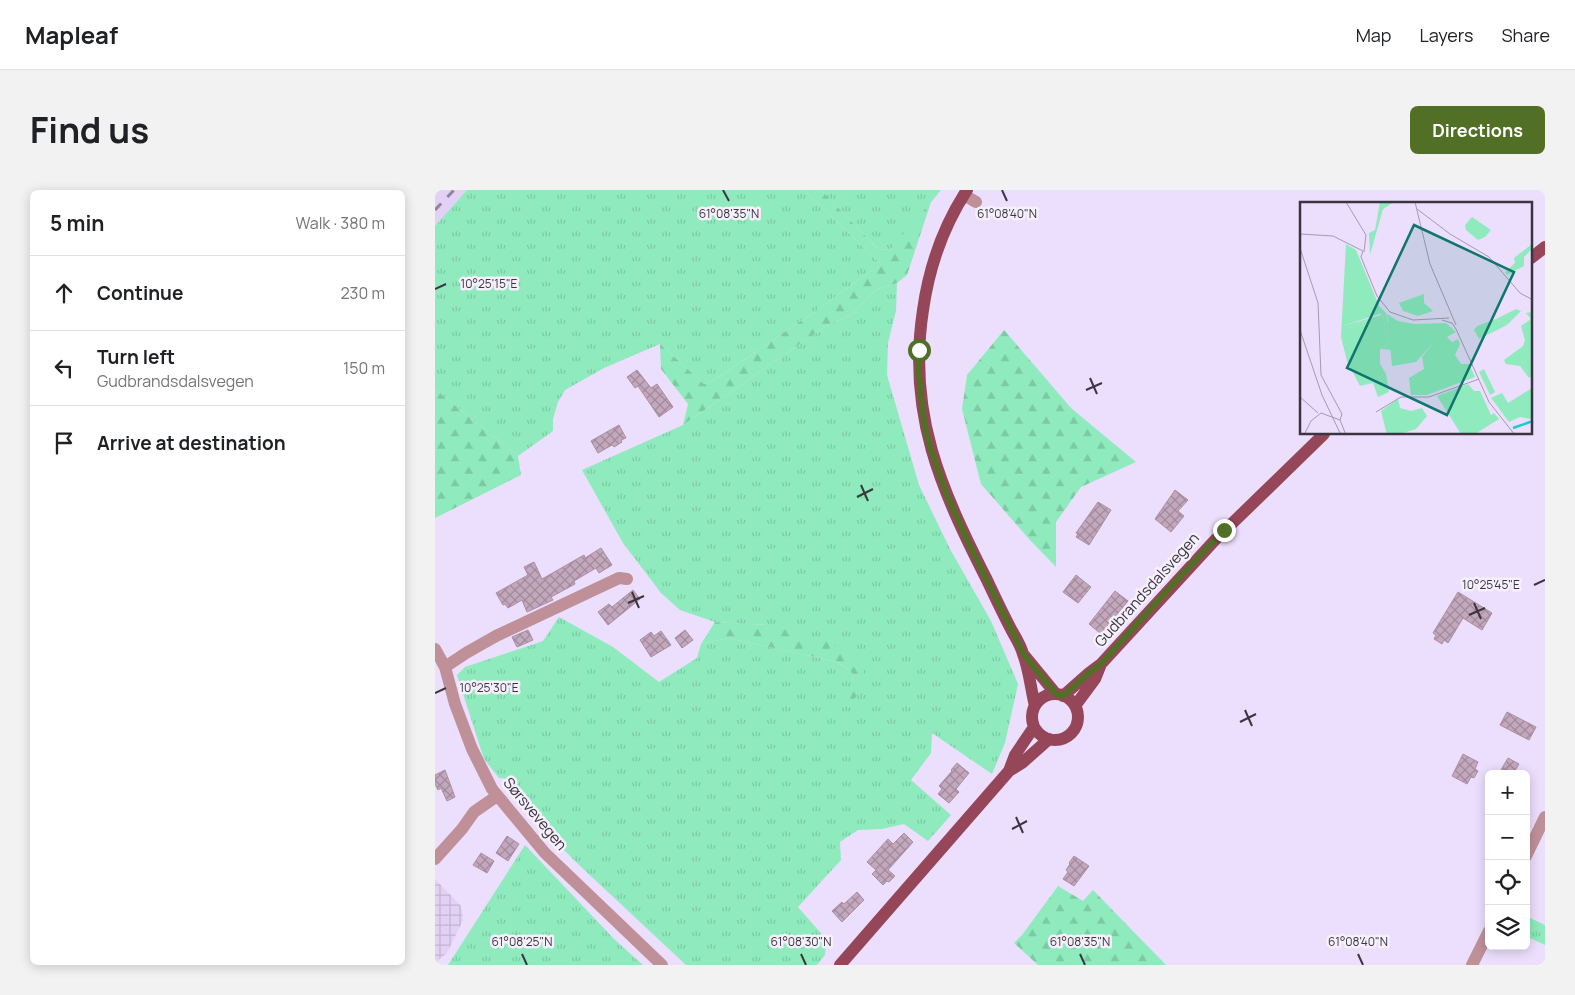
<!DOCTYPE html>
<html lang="en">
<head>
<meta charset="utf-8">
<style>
  body { margin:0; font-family:Manrope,sans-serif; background:#f2f2f2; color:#202124 }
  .controls { position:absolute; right:15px; bottom:15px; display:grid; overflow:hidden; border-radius:8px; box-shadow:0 2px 12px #0003 }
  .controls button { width:45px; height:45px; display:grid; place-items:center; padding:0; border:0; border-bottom:1px solid #e0e0e0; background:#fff; color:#202124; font:25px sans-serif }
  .stop { position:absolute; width:15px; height:15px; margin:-11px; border:4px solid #517025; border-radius:50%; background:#fff }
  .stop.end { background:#517025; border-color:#fff; box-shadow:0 1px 5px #0008 }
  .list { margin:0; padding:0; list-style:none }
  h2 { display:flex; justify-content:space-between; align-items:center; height:65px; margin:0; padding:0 20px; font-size:21px }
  h2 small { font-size:16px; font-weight:400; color:#757577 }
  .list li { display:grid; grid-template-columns:32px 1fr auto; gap:15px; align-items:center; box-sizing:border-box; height:75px; padding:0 20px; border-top:1px solid #e0e0e0 }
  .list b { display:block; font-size:19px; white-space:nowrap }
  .list p { margin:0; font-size:16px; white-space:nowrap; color:#757577 }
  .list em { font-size:16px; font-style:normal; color:#757577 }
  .icon { flex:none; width:28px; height:28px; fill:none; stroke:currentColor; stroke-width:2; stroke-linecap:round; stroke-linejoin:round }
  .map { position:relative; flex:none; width:1110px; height:775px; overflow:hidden; border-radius:8px }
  header { display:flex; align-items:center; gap:30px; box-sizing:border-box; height:70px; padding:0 25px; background:#fff; border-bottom:1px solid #e0e0e0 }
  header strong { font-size:24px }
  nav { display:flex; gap:28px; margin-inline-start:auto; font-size:18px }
  .intro { display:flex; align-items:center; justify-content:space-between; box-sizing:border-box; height:120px; padding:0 30px }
  h1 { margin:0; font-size:35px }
  .button { padding:12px 22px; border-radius:8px; background:#517025; color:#fff; font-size:18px; font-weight:700 }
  main { display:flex; gap:30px; padding:0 30px }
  aside { flex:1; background:#fff; border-radius:8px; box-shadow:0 2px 12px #0003 }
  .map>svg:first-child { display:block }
</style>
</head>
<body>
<header>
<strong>Mapleaf</strong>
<nav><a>Map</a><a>Layers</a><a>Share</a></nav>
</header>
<div class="intro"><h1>Find us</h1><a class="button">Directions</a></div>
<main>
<aside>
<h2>5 min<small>Walk · 380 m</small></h2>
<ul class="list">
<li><svg class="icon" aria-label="ahead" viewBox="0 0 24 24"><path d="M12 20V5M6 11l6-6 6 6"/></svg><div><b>Continue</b></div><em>230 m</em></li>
<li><svg class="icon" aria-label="left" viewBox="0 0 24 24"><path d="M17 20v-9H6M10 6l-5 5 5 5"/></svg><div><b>Turn left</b><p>Gudbrandsdalsvegen</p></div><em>150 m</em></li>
<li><svg class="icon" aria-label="arrive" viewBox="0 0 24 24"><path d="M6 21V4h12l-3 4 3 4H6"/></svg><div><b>Arrive at destination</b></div></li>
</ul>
</aside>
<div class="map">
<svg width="1110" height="775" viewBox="0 0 1110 775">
  <defs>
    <pattern id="industrial-grid" width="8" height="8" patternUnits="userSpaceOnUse" patternTransform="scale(1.25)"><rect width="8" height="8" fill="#e2d1f5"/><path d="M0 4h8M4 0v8" fill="none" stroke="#c3b4d3"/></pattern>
    <pattern id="grass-tufts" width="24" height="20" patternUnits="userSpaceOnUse" patternTransform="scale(1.25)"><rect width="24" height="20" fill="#8febbd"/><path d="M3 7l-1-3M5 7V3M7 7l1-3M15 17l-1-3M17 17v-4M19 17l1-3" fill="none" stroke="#7ccaa4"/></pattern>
    <pattern id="forest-firs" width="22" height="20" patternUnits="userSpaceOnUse" patternTransform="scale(1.25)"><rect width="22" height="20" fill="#8febbd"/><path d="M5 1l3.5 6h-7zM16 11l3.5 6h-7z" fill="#7ccaa4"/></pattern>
    <pattern id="building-cross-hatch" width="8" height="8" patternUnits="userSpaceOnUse" patternTransform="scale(1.25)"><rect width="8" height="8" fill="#c3a8bd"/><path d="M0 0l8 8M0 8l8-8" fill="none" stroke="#a08a9b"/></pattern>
  </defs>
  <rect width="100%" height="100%" fill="#ecdefd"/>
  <!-- built -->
  <path fill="#e2d1f5" d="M 0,0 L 32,0 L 0,36 Z"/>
  <!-- industrial -->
  <path fill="url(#industrial-grid)" d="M 0,689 L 26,716 L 28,730 L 12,763 L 0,773 Z"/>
  <!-- grass -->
  <path fill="url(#grass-tufts)" d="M 32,0 L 369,0 L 446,74 L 376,124 L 278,191 L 269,194 L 225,154 L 169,178 L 130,200 L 123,212 L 118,229 L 118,241 L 83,266 L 0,199 L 0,36 Z
    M 386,0 L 506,0 L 475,38 L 455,60 L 443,59 Z
    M 462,93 L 461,121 L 453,153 L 452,185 L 471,250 L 484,295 L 515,359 L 556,431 L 583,494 L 570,553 L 557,584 L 497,543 L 496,563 L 476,590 L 516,625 L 493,651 L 469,634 L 447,639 L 423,640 L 405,652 L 406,670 L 363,717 L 391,749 L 390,765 L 382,775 L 251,775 L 144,675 L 105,636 L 88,615 L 81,600 L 81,590 L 64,588 L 49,569 L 22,485 L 30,477 L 108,451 L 124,427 L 178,457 L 224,492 L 262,468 L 266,454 L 293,448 L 403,472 L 418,484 L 415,517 L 428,476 L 333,435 L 280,432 L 245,420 L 226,403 L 188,353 L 147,280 L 248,235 L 391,136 L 417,124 L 442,99 Z
    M 90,655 L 180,750 L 208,775 L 13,775 Z
    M 1091,726 L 1110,735 L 1110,755 L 1091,746 Z"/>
  <!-- forest -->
  <path fill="url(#forest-firs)" d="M 369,0 L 386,0 L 443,59 L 455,60 L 496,12 L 472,85 L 462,93 L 442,99 L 417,124 L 391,136 L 248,235 L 253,214 L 226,179 L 225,154 L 269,194 L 278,191 L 376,124 L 446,74 Z
    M 569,140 L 636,218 L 701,272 L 646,297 L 621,332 L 621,377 L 594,349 L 546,294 L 527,219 L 532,185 Z
    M 0,199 L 83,266 L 86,285 L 0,328 Z
    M 280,432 L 333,435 L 396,453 L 428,476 L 430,492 L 414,518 L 418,484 L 403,472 L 293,448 L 266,454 Z
    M 623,696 L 648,711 L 658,700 L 731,775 L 603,775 L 579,753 L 587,745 Z"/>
  <!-- building -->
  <path fill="url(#building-cross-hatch)" stroke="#aa8fa4" d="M 202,180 L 216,198 L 222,194 L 238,217 L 224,227 L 203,196 L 200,198 L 192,187 Z
    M 184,235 L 191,248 L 186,250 L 187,252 L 179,257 L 177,255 L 163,263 L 156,251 Z
    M 740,300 L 753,310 L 743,321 L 749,326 L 736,342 L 720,329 Z
    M 663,312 L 676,320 L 654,355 L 641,347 L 643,344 L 641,343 Z
    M 166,358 L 177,375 L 164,383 L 161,378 L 139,391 L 140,394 L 116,407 L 118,410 L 92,422 L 87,410 L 73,418 L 70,414 L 68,415 L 61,403 L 93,385 L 89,377 L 99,372 L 107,389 L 149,365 L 150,368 Z
    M 641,385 L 656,397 L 643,413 L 628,402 Z
    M 198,400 L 205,409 L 173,435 L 163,422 L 174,414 L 177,417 Z
    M 680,401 L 693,411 L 666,444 L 654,434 Z
    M 1023,402 L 1057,423 L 1047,440 L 1028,428 L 1013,453 L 1009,450 L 1007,454 L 999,449 L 1001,445 L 998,443 Z
    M 93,440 L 98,450 L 82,457 L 77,447 Z
    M 250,440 L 258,450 L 247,458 L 240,448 Z
    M 226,441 L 236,455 L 216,467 L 205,450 L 216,442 L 219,446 Z
    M 1072,522 L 1101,537 L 1094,550 L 1065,535 Z
    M 1028,564 L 1043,572 L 1040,579 L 1043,581 L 1039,588 L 1036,587 L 1032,594 L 1017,586 Z
    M 1073,568 L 1084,574 L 1078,584 L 1073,584 L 1066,580 Z
    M 522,573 L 534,583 L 521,599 L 524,602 L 514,613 L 503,604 L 507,599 L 504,596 L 517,581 L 516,580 Z
    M 10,580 L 20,607 L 12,611 L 6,598 L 3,600 L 0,594 L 0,585 Z
    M 469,643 L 478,652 L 453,680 L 460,686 L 454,692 L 452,691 L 448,695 L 437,684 L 441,680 L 432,672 L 453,649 L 458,654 Z
    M 72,646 L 84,654 L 73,671 L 61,663 Z
    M 46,663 L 59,671 L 52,683 L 38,675 Z
    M 639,666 L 654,676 L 639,696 L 628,689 L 633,682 L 631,680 L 635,674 L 634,673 Z
    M 422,702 L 429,710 L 407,732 L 397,721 L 407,712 L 409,714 Z"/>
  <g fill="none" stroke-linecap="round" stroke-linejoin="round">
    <!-- minor -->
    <path stroke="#bf9098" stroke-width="12" d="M 529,5 L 541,12
      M 0,459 L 10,477 L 20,514 L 37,559 L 57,599 L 110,663 L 227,775
      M 10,477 L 31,463 L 61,446 L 184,388 L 192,389
      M 1091,666 L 1110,627
      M 0,669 L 27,639 L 39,622 L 62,606
      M 1037,775 L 1054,741"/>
    <!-- major -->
    <path stroke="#964659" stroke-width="12" d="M 532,0 C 509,35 494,78 488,120 C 472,224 506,299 552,390 C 560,407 568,424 577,441 C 581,448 586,456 588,464 C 594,479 596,500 600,516
      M 1096,68 L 1110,57
      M 589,465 L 621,504
      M597 527a23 23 0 1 1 46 0a23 23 0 1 1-46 0Z
      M 628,506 L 654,483 L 666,474 L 780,350 L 889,244
      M 640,516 L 660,489 L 666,474
      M 574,581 L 587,573 L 614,549
      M 405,775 L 574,581 L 580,565 L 599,537"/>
    <!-- rail -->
    <path stroke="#90869b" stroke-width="3" stroke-dasharray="9 9" stroke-linecap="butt" d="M 0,20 L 19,0"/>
  </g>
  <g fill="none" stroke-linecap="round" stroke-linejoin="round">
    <!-- route -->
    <path stroke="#517025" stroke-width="6" d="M 484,160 L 484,186 L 489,232 L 495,257 L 511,303 L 531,348 L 589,465 L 621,504 L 628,506 L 654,483 L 666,474 L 729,404 L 789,340"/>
  </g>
  <!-- ticks -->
  <path fill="none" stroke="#3b3541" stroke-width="2" d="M 288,0 L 294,11M 567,0 L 572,11M 0,99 L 11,94M 655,188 L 662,204M 651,200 L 667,193M 426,295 L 433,311M 422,307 L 438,299M 1099,395 L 1110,390M 197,402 L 204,418M 193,413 L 209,406M 1039,413 L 1046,429M 1034,425 L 1050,418M 0,503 L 11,498M 810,520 L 817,536M 805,532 L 821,524M 581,627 L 588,643M 577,639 L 592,631M 87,764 L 92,775M 366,764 L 371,775M 645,764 L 650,775M 923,764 L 928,775"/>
  <g text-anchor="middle" stroke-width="5" stroke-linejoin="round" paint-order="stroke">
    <!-- street labels -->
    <g font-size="15" fill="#3b3541" stroke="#f5f0fc">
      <text transform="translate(712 400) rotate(-48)" y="5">Gudbrandsdalsvegen</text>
      <text transform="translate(100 624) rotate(50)" y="5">Sørsvevegen</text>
    </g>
  </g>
  <!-- overview -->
  <g transform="translate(865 12)">
    <rect width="232" height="232" fill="#ecdefd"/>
    <path d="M 80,0 L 94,0 L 83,7 L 70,53 L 69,31 L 75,28 ZM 46,42 L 56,48 L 82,111 L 43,124 L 43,134 L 50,125 L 83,113 L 88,142 L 80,147 L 80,162 L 86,172 L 60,184 L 47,159 L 41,135 ZM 232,42 L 232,47 L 224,55 L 224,64 L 207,73 L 205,70 L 215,61 L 214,56 ZM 216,107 L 221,109 L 207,123 L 196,117 ZM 232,110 L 232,153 L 220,164 L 206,162 L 204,158 L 223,144 L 225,138 L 221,124 L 231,117 L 226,111 ZM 87,112 L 98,119 L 114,122 L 146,121 L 156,130 L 147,135 L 152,140 L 158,137 L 160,142 L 155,153 L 161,162 L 169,162 L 175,175 L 127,193 L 111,193 L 109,176 L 124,167 L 122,155 L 134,140 L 116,160 L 92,164 ZM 184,167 L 195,190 L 190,193 L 179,170 ZM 168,182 L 174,189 L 180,189 L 191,213 L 194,211 L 199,217 L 175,232 L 161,232 L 137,194 ZM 232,186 L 231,217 L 220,215 L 209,220 L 191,196 L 202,191 L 208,201 ZM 98,197 L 100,206 L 111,209 L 122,206 L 127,214 L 116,227 L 100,232 L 87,233 L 81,209 Z" fill="#8febbd"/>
    <path d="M 172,15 L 191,28 L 185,35 L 178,38 L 166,28 L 165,23 ZM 124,92 L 124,101 L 133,109 L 118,114 L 103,109 L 99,101 ZM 78,103 L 86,111 L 92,148 L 80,147 L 88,142 L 83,113 L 50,125 L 43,135 L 43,124 L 81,113 ZM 196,117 L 207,123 L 179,137 L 174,128 L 177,124 ZM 232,153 L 232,174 L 229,176 L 220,164 ZM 86,172 L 89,190 L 78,195 L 73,181 L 60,184 Z" fill="#8febbd"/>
    <path fill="none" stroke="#19cbd7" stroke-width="2.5" d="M 213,226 L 233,219"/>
    <path fill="none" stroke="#a59ab2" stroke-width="1" d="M 46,0 L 66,33 L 64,50M 115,0 L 130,62 L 156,123M 117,7 L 150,32 L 189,55 L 220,91 L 233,98M 0,32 L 33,34 L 63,49 L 61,55M 0,46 L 18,101 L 21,173 L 42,212 L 40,218M 61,55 L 77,94 L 90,110 L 113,118 L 149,116M 142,118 L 152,121 L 156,127 L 189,200 L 215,233M 0,128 L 22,193 L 41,233M 0,195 L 18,211M 76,210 L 101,195 L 129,195 L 179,177M 4,233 L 11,219 L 21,211 L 40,218 L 46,233"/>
    <path fill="#0f766e" fill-opacity="0.15" stroke="#0f766e" stroke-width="2.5" d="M 114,23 L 214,70 L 147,213 L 47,166 Z"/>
    <rect width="232" height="232" fill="none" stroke="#3b3541" stroke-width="2.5"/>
  </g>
  <g font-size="12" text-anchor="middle" fill="#3b3541" stroke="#f5f0fc" stroke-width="5" stroke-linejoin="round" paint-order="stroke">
    <text x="294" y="28">61°08'35"N</text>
    <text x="572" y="28">61°08'40"N</text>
    <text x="54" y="98">10°25'15"E</text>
    <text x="1056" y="399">10°25'45"E</text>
    <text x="54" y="502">10°25'30"E</text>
    <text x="87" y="756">61°08'25"N</text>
    <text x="366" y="756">61°08'30"N</text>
    <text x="645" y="756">61°08'35"N</text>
    <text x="923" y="756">61°08'40"N</text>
  </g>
</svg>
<div class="controls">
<button>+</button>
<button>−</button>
<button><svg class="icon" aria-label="locate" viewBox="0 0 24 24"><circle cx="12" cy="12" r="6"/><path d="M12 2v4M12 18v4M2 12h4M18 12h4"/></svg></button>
<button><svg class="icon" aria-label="layers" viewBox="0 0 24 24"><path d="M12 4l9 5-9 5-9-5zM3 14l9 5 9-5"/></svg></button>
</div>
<div class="stop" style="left:484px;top:160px"></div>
<div class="stop end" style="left:789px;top:340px"></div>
</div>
</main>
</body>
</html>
